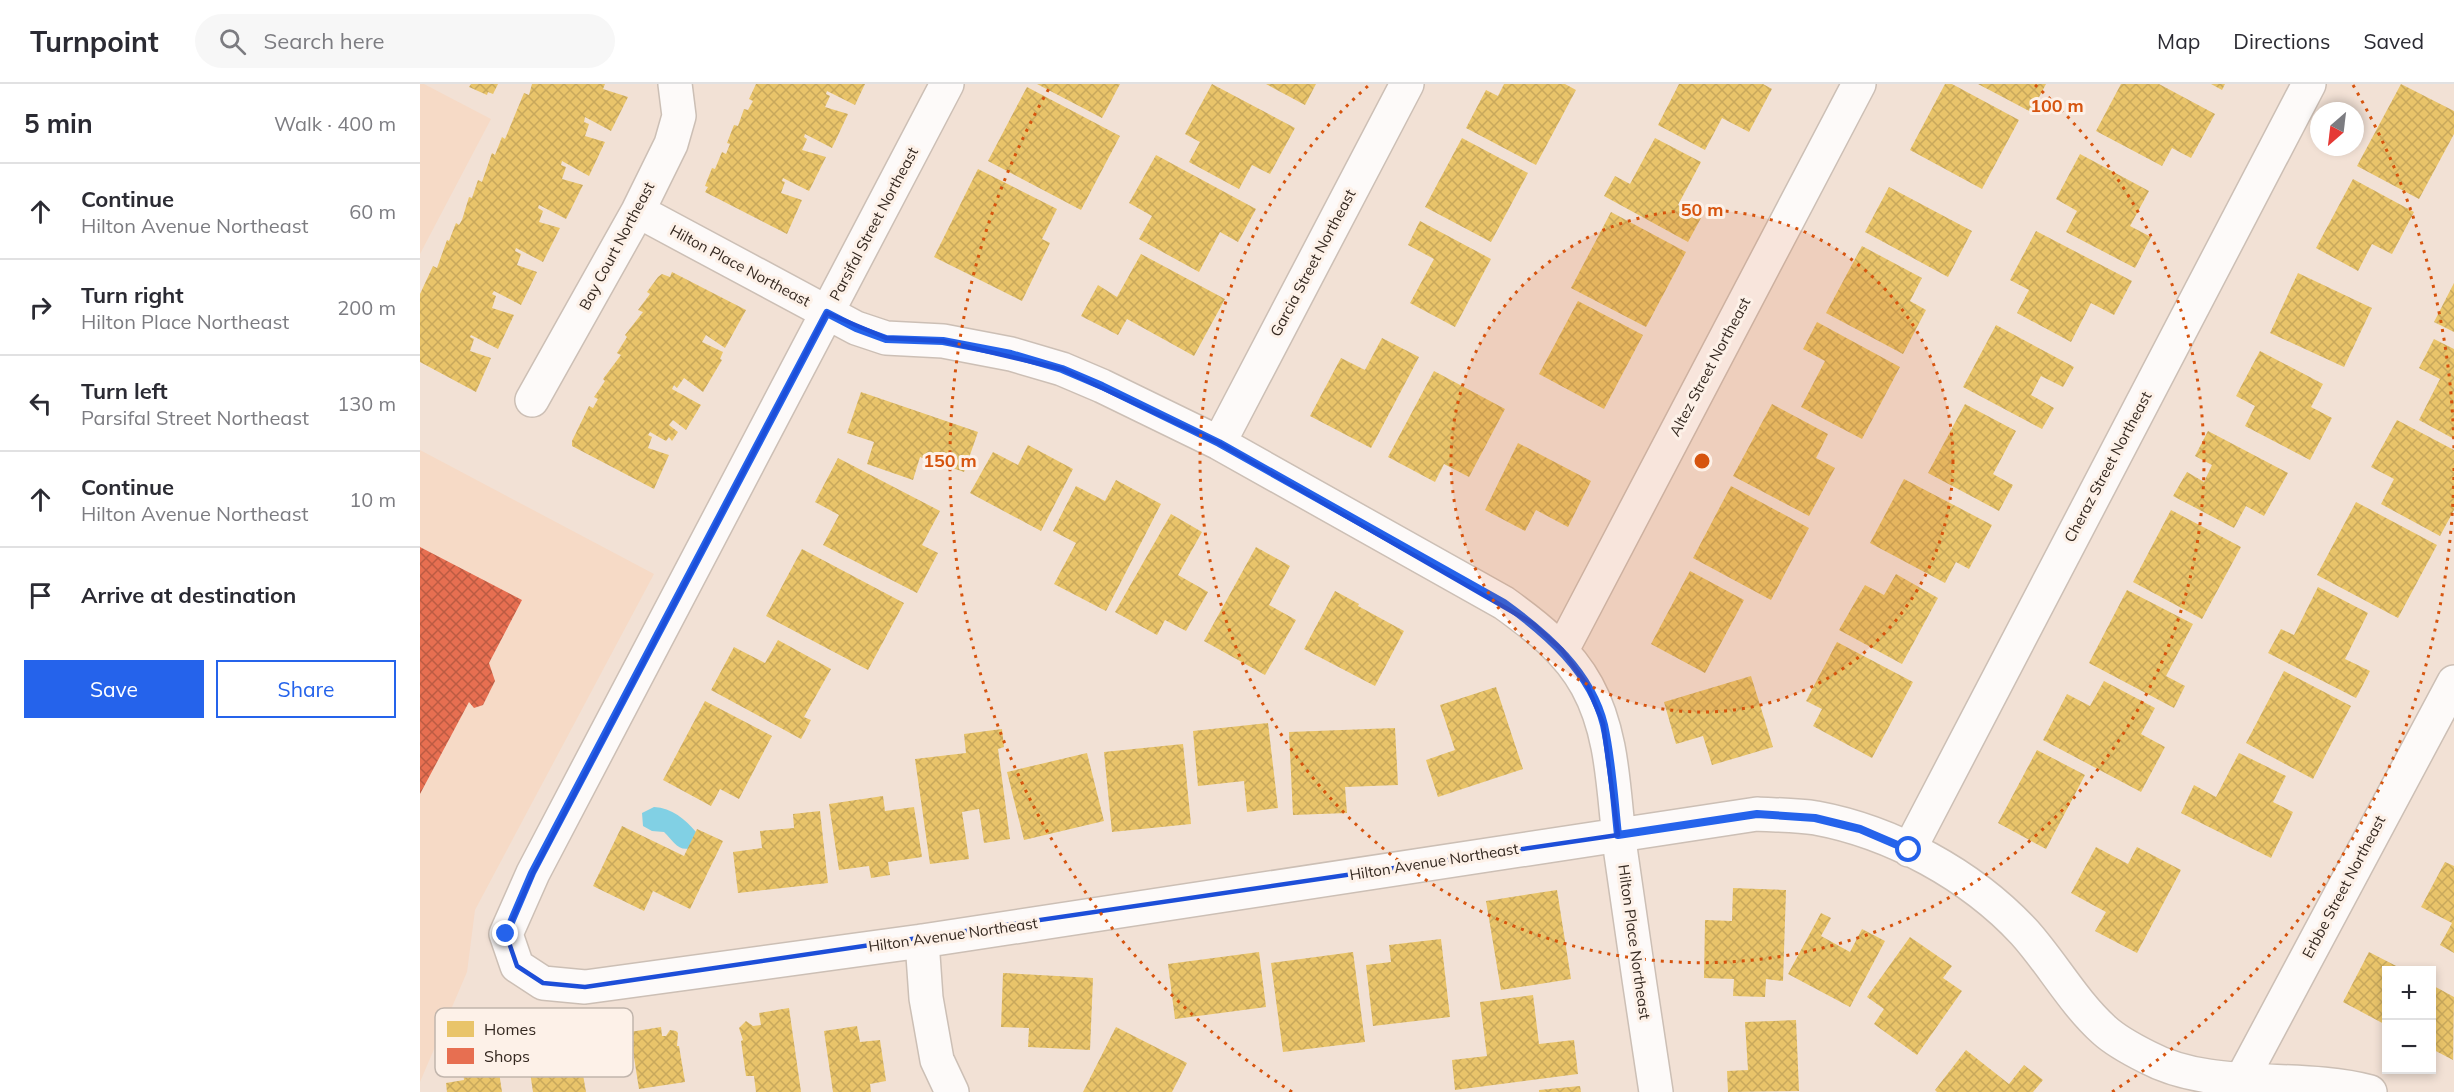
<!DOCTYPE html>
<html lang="en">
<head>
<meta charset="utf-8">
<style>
  body { margin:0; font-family:Mulish,sans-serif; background:#f7f7f7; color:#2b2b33 }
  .controls { position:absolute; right:18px; bottom:18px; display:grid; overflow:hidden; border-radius:0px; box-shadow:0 3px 9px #0003 }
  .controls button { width:54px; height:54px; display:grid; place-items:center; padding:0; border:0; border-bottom:2px solid #e1e1e2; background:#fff; color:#2b2b33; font:30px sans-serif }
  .compass { position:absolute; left:1890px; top:18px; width:54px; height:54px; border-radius:50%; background:#fff; box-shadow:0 3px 9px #0003; rotate:208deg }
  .stop { position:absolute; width:18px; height:18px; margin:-14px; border:4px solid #2563eb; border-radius:50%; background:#fff }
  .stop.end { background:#2563eb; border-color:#fff; box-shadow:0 2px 6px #0008 }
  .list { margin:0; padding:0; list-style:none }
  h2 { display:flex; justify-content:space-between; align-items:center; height:78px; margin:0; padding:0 24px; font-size:26px }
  h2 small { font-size:20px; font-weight:400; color:#7c7c81 }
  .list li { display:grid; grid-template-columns:39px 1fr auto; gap:18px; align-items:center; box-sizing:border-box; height:96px; padding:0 24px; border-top:2px solid #e1e1e2 }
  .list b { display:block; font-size:22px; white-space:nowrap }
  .list p { margin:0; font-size:20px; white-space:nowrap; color:#7c7c81 }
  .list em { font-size:20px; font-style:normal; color:#7c7c81 }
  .actions { display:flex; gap:12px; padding:18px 24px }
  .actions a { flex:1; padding:14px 0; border:2px solid #2563eb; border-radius:0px; text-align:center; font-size:21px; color:#2563eb }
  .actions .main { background:#2563eb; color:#fff }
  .icon { flex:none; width:33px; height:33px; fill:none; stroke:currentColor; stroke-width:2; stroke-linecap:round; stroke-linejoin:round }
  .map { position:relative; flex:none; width:2034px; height:1008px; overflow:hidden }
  header { display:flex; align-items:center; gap:36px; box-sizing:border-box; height:84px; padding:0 30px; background:#fff; border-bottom:2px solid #e1e1e2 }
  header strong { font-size:28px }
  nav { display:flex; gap:33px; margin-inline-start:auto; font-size:21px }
  .search { width:420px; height:54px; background:#f7f7f7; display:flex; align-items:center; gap:15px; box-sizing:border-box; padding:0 21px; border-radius:33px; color:#7c7c81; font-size:22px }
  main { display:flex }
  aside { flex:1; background:#fff }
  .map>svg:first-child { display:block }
</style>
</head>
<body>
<header>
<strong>Turnpoint</strong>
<div class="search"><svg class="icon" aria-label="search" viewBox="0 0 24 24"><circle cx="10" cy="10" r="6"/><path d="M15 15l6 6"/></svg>Search here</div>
<nav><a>Map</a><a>Directions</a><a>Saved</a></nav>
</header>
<main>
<aside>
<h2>5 min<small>Walk · 400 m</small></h2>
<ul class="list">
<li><svg class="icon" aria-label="ahead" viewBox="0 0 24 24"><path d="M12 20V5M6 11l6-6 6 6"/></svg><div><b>Continue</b><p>Hilton Avenue Northeast</p></div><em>60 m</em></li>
<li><svg class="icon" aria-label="right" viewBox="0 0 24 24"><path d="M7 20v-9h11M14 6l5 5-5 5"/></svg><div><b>Turn right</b><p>Hilton Place Northeast</p></div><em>200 m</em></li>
<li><svg class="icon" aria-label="left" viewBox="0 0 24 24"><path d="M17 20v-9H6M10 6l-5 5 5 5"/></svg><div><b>Turn left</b><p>Parsifal Street Northeast</p></div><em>130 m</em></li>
<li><svg class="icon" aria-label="ahead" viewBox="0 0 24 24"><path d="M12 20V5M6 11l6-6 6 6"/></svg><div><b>Continue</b><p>Hilton Avenue Northeast</p></div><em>10 m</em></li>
<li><svg class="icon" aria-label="arrive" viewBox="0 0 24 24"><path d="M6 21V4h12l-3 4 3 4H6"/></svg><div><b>Arrive at destination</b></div></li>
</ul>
<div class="actions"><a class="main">Save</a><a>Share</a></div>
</aside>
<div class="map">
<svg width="2034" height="1008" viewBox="0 0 2034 1008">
  <defs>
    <pattern id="homes-cross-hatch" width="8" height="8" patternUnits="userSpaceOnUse" patternTransform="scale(1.5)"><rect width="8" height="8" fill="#e9c46a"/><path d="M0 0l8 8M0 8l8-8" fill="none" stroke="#c8a85c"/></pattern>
    <pattern id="shops-cross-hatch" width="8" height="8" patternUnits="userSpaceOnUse" patternTransform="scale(1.5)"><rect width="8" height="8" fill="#e76f51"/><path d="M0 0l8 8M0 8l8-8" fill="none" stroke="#bc5b43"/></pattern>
  </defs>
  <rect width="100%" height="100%" fill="#f2e1d5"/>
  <!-- built -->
  <path fill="#f6dac6" d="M 0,0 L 4,0 L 71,35 L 0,170 Z
    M 0,366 L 234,490 L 55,826 L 47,888 L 0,998 Z"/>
  <!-- water -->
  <path fill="#81d0e4" d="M 234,723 C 252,724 265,735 276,748 L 272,764 C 257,768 254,757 244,748 L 232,747 L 223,742 L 222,729 Z"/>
  <!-- homes -->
  <path fill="url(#homes-cross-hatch)" d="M 51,0 L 78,0 L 73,10 L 68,8 L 67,11 L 49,3 Z
    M 112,0 L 185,0 L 183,5 L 208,13 L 191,47 L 165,33 L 164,38 L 169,40 L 165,52 L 185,58 L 169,92 L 142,77 L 141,81 L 146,83 L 142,95 L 163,101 L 146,135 L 119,121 L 118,124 L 123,127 L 119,138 L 140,144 L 123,178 L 96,164 L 95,167 L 101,170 L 97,181 L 117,188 L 101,221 L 74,207 L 72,210 L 76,212 L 72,224 L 94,231 L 78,265 L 51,251 L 50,253 L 54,255 L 50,267 L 71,274 L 56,308 L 0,278 L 0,210 L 13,182 L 17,184 L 27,156 L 29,157 L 36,139 L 39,141 L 42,136 L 49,113 L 52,114 L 58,96 L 62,98 L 72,69 L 75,71 L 82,53 L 85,55 L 104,9 L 109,11 Z
    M 336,0 L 445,0 L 435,21 L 407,7 L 406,10 L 410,12 L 405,23 L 428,30 L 412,64 L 385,50 L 384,53 L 387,55 L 382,66 L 406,73 L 389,107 L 363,94 L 362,97 L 365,98 L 361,109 L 382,116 L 367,150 L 285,108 L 288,103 L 285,102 L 292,84 L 295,85 L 302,68 L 306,70 L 310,60 L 307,59 L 314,41 L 318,42 L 324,25 L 328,26 L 333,17 L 329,15 Z
    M 617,0 L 700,0 L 682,34 Z
    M 792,0 L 875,44 L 850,90 L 832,81 L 819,105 L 769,78 L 780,58 L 765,50 Z
    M 846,0 L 896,0 L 885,21 Z
    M 1084,0 L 1145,0 L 1156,6 L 1116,81 L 1046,44 L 1066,6 L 1078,12 Z
    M 1259,0 L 1343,0 L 1352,5 L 1329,48 L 1302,34 L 1285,66 L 1238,41 Z
    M 1525,0 L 1532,0 L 1599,36 L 1562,105 L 1490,66 Z
    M 1558,0 L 1626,0 L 1611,28 Z
    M 1701,0 L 1739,0 L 1795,30 L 1771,74 L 1752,64 L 1742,82 L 1676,47 Z
    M 1791,0 L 1805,0 L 1802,6 Z
    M 1981,0 L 2034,27 L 2034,50 L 1999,115 L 1937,82 Z
    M 607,3 L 700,52 L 661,126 L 568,77 Z
    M 1042,54 L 1108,89 L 1071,158 L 1005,123 Z
    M 1235,54 L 1281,78 L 1258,121 L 1281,134 L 1268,158 L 1184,112 L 1195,92 L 1210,100 Z
    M 1660,70 L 1729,107 L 1710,142 L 1731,153 L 1715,184 L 1646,148 L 1657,127 L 1636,115 Z
    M 736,71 L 836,125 L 818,158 L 800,148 L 779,188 L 719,155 L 732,132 L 709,119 Z
    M 558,85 L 637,125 L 622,155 L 630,159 L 602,217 L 514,173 Z
    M 1933,95 L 1994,128 L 1972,170 L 1952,160 L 1938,187 L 1896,164 Z
    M 1469,103 L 1552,147 L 1528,193 L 1445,148 Z
    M 1191,128 L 1266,168 L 1226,243 L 1151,204 Z
    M 1000,137 L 1071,175 L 1035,243 L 990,219 L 1014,175 L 988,161 Z
    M 1616,147 L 1712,197 L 1694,231 L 1671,219 L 1651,258 L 1597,229 L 1609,206 L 1590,196 Z
    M 1442,162 L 1502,194 L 1490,217 L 1506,226 L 1483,270 L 1406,229 Z
    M 721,170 L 805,215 L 774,272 L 707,235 L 698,251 L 661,232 L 678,201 L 697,213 Z
    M 252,188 L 326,226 L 305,264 L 286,251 L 282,258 L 303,268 L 300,275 L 302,276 L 283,308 L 264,294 L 257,304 L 254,301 L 252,305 L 281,321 L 266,346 L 253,336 L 249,341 L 258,348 L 252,357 L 249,353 L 246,357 L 230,348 L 228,351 L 232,353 L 228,364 L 249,371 L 234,405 L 152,362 L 152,357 L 169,322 L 173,324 L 178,315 L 174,313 L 185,297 L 183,295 L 201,271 L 197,269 L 207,253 L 205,251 L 223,228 L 218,226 L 230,210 L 227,208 L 238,193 L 242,190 L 250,193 Z
    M 1878,189 L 1952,224 L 1924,283 L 1850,249 Z
    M 2034,199 L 2034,248 L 2014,238 Z
    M 1158,217 L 1223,251 L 1184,325 L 1119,290 Z
    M 1397,238 L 1480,283 L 1442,355 L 1381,323 L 1405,277 L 1383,265 Z
    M 1576,241 L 1654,283 L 1643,303 L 1621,292 L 1611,311 L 1634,324 L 1622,345 L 1543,303 Z
    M 962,254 L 999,273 L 951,364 L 890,332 L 921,274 L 945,286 Z
    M 2014,255 L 2034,265 L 2034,355 L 1999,336 L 2020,295 L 1999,284 Z
    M 1840,267 L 1903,300 L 1891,323 L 1912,334 L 1890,376 L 1825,342 L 1835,322 L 1816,312 Z
    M 1014,287 L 1085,325 L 1049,393 L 1024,380 L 1015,398 L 968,373 Z
    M 441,308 L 558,348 L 544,388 L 500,373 L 493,396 L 447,380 L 454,358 L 427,349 Z
    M 1352,320 L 1408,350 L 1396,374 L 1415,384 L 1389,432 L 1313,392 Z
    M 1545,320 L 1596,347 L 1573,390 L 1593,401 L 1579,427 L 1508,389 Z
    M 1977,336 L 2034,366 L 2034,426 L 2020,452 L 1961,420 L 1974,395 L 1951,383 Z
    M 1788,347 L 1868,389 L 1844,432 L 1826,422 L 1814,444 L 1753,412 L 1767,388 L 1784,398 L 1792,381 L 1775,372 Z
    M 1098,359 L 1171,397 L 1148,443 L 1116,426 L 1105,447 L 1065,426 Z
    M 608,361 L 653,385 L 621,447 L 550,409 L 573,368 L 598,381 Z
    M 418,374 L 520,427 L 502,461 L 518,469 L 497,509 L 403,461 L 419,431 L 395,418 Z
    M 1484,395 L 1572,441 L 1549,485 L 1536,478 L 1525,499 L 1450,459 Z
    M 696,396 L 741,420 L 686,527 L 634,500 L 656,459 L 633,447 L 656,402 L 685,417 Z
    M 1311,402 L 1389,444 L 1351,516 L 1273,474 Z
    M 1936,418 L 2017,461 L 1978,534 L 1897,491 Z
    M 1751,426 L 1821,463 L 1782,535 L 1713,498 Z
    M 751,430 L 782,448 L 758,491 L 788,508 L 766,547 L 745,536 L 737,551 L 695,528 Z
    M 836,463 L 870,482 L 849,521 L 876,536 L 845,591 L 784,557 Z
    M 382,465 L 484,519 L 448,586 L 346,532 Z
    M 1270,487 L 1324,516 L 1285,589 L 1231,560 Z
    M 1476,490 L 1518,514 L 1482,580 L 1419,546 L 1445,501 L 1464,511 Z
    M 1898,503 L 1948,529 L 1925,575 L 1950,587 L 1936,614 L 1848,569 L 1861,545 L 1874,551 Z
    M 1707,506 L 1773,540 L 1746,592 L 1765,602 L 1754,624 L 1669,579 Z
    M 915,507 L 939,520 L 938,522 L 984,547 L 955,602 L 884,565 Z
    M 358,556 L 411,585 L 384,633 L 391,636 L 381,655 L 291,606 L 314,563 L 345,579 Z
    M 1417,558 L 1493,598 L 1452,674 L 1393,642 L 1402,625 L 1386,617 Z
    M 1864,587 L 1931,622 L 1893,695 L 1826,659 Z
    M 1331,592 L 1353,663 L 1292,681 L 1283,652 L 1256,660 L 1244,618 Z
    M 1684,597 L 1735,624 L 1721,650 L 1745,663 L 1721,708 L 1623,656 L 1647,610 L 1670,622 Z
    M 1076,603 L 1103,685 L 1018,713 L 1006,676 L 1035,666 L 1020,621 Z
    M 285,617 L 352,652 L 319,715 L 300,705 L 291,722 L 243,696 Z
    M 848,639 L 858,724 L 827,728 L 824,697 L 778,702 L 773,647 Z
    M 975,644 L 978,701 L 925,703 L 927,729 L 873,731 L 869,648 Z
    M 582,645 L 584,663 L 578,665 L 590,755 L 564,759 L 559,725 L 542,728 L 549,775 L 510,780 L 495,675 L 546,669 L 544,650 Z
    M 763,660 L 771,740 L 692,748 L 684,668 Z
    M 1617,666 L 1665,691 L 1626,765 L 1578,739 Z
    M 667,669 L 684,737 L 604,756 L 587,688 Z
    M 1819,669 L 1866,692 L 1853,718 L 1873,728 L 1851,774 L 1761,729 L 1774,701 L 1796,713 Z
    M 463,712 L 465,727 L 494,723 L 502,773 L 468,778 L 470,791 L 451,794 L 449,782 L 419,786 L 409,720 Z
    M 400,727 L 408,799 L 318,809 L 313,768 L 342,764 L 340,747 L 374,744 L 373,730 Z
    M 202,742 L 264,772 L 277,745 L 303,757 L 270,825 L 233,807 L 224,827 L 173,802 Z
    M 1676,763 L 1708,780 L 1717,763 L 1761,786 L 1717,869 L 1675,847 L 1686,828 L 1651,809 Z
    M 2025,778 L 2034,782 L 2034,869 L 2020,861 L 2032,839 L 2001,823 Z
    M 1313,804 L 1366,806 L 1363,897 L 1346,895 L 1345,913 L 1313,912 L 1314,895 L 1284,894 L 1285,836 L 1312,837 Z
    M 1137,806 L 1151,895 L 1081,906 L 1066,817 Z
    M 1401,829 L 1411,834 L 1401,852 L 1430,868 L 1442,845 L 1465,857 L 1430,923 L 1368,890 Z
    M 1490,853 L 1532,882 L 1523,894 L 1542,907 L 1497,971 L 1454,940 L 1464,925 L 1447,913 Z
    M 1021,855 L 1030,933 L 953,942 L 946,881 L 971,878 L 969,861 Z
    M 839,868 L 846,923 L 755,935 L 748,880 Z
    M 933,868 L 945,958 L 863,968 L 851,879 Z
    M 1949,868 L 1984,886 L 1966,886 L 1966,941 L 1923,918 Z
    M 583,889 L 673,894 L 670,966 L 608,963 L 609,944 L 581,943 Z
    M 2012,901 L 2034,913 L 2033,976 L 2012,965 Z
    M 1113,911 L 1119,960 L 1154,956 L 1158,990 L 1035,1006 L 1032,976 L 1067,972 L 1060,918 Z
    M 369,924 L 381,1008 L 336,1008 L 334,992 L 326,992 L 321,957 L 323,956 L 319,944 L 326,937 L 333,942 L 341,941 L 339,929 Z
    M 1376,936 L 1379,1007 L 1308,1008 L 1307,987 L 1328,986 L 1325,938 Z
    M 437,942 L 440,958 L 460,956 L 466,997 L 450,1000 L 451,1008 L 413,1008 L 404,947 Z
    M 241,943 L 242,952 L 246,952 L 250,946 L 256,947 L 258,949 L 257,962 L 259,962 L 265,998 L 219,1005 L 210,948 Z
    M 696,943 L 767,979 L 752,1008 L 663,1008 Z
    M 136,958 L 138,970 L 146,969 L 151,962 L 160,967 L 159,979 L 161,979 L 166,1008 L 113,1008 L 106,961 Z
    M 1546,966 L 1589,1000 L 1604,981 L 1623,996 L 1613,1008 L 1517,1008 L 1515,1006 Z
    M 77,975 L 82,1008 L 27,1008 L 26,999 L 44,996 L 42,980 Z
    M 1160,1002 L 1161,1008 L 1119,1008 L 1119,1006 Z"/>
  <!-- shops -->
  <path fill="url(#shops-cross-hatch)" d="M 0,463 L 102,516 L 69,579 L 75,597 L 63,621 L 54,624 L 49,618 L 0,710 Z"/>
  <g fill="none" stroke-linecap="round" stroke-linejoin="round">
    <!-- minor casing -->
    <g stroke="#ccbfb5" stroke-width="36">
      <path id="minor" d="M 527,0 L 113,789 L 86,850 L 97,882 L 123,899 L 165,903 L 502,857 L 1337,730 C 1356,731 1377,731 1396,734 C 1472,748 1551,791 1604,848 C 1632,879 1653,918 1684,946 C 1696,957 1713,966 1727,973 C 1792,1008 1879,989 1950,1008
        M 218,127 L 436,244 L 466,254 L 523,257 L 591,270 L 642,285 L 682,302 L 799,359 L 1084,519 C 1116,542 1148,567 1167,602 C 1195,653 1193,713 1201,770 C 1212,849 1224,929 1236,1008
        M 112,316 L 218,127 L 251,60 L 259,32 L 255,0
        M 799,359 L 987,0
        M 1142,566 L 1439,0
        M 1489,766 L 1889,0
        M 502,857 L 506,914 L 517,976 L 532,1008
        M 1815,1008 L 2034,598"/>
    </g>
    <!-- minor -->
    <use href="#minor" stroke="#fdfaf9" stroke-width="33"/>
  </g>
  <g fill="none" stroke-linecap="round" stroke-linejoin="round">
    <!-- route -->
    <path stroke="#2563eb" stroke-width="8" d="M 86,850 L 112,789 L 407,229 L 436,244 L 466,255 L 523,257 L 591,270 L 642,285 L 682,302 L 799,359 L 1084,519 C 1127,550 1171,588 1184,641 C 1192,677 1194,714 1198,751 L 1337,730 L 1395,734 L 1440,745 L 1489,766"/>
  </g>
  <!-- marked area -->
  <path fill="none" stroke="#1d4ed8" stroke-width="4.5" stroke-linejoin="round" d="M 407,229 L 466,254 L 523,257 L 642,285 L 799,359 L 1112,539 L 1142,566 L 1167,601 L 1183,639 L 1198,751 L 165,903 L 123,899 L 97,882 L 86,850 L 113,789 Z"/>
  <!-- distance rings -->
  <circle cx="1282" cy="377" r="251" fill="#d6540e" fill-opacity=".12"/>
  <g fill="none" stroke="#d6540e" stroke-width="3" stroke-dasharray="3 6">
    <circle cx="1282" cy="377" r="251"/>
    <path d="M1615 1A502 502 0 1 1 949 1"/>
    <path d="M2034 384A752 752 0 0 1 1692 1008M872 1008A752 752 0 0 1 631 1M1933 1A752 752 0 0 1 2034 370"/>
  </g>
  <g text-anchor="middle" stroke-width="6" stroke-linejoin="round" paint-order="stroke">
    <!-- street labels -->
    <g font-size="15" fill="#342820" stroke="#fdf1e8">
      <text transform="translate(454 140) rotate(-62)" y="5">Parsifal Street Northeast</text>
      <text transform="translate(197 162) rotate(-62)" y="5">Bay Court Northeast</text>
      <text transform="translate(893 179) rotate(-62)" y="5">Garcia Street Northeast</text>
      <text transform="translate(320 182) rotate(28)" y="5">Hilton Place Northeast</text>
      <text transform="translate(1290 283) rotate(-62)" y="5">Altez Street Northeast</text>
      <text transform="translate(1688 383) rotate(-62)" y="5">Cheraz Street Northeast</text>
      <text transform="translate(1014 778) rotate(-9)" y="5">Hilton Avenue Northeast</text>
      <text transform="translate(1924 803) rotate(-62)" y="5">Erbbe Street Northeast</text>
      <text transform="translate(533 851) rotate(-8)" y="5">Hilton Avenue Northeast</text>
      <text transform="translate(1214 858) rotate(82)" y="5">Hilton Place Northeast</text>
    </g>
  </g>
  <!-- legend -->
  <rect x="15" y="924" width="198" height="69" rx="9" fill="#fdf1e8" stroke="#c1b5ac" stroke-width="1.5"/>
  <rect x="27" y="937" width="27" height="16" fill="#e9c46a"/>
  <rect x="27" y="964" width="27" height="16" fill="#e76f51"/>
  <g font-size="16" fill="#342820">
    <text x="64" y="951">Homes</text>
    <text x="64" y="978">Shops</text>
  </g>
  <circle cx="1282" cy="377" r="9" fill="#d6540e" stroke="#fdf1e8" stroke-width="3"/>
  <g font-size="18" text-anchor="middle" font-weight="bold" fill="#d6540e" stroke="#fdf1e8" stroke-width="6" stroke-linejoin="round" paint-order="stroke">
    <text x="1637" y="28">100 m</text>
    <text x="1282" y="132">50 m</text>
    <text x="530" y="383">150 m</text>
  </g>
</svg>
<div class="controls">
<button>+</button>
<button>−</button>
</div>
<svg class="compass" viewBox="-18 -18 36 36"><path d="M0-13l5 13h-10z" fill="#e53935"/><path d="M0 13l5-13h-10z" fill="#7c7c81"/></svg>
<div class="stop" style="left:1489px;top:766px"></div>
<div class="stop end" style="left:86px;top:850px"></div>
</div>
</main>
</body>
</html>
